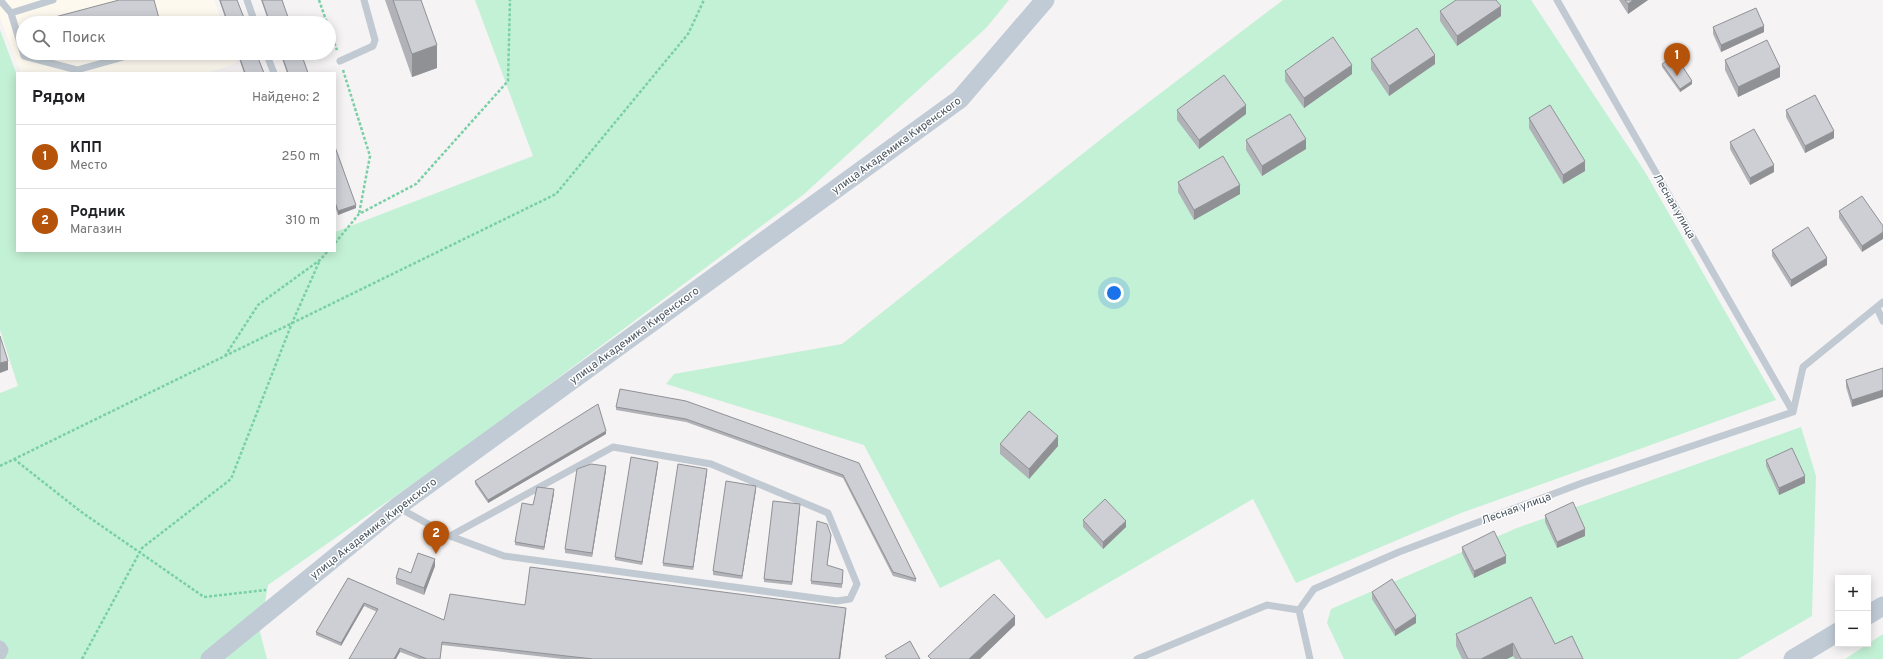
<!DOCTYPE html>
<html lang="ru">
<head>
<meta charset="utf-8">
<style>
  body { margin:0; font-family:Overpass,sans-serif; background:#f2f2f2; color:#202124 }
  .controls { position:absolute; right:12px; bottom:12px; display:grid; overflow:hidden; border-radius:0px; box-shadow:0 2px 10px #0003 }
  .controls button { width:36px; height:36px; display:grid; place-items:center; padding:0; border:0; border-bottom:1px solid #e0e0e0; background:#fff; color:#202124; font:20px sans-serif }
  .you { position:absolute; left:1114px; top:293px; width:14px; height:14px; margin:-10px; border:3px solid #fff; border-radius:50%; background:#1a73e8; box-shadow:0 0 0 6px #1a73e833 }
  .badge { display:grid; place-items:center; width:26px; height:26px; border-radius:50%; background:#b45309; color:#fff; font-size:13px; font-weight:700 }
  .pin { position:absolute; translate:-50% -33px; filter:drop-shadow(0 1px 2px #0008) }
  .pin::after { content:''; position:absolute; top:21px; width:14px; height:12px; background:inherit; clip-path:polygon(0 0,100% 0,50% 100%) }
  .list { margin:0; padding:0; list-style:none }
  h2 { display:flex; justify-content:space-between; align-items:center; height:52px; margin:0; padding:0 16px; font-size:17px }
  h2 small { font-size:13px; font-weight:400; color:#757577 }
  .list li { display:grid; grid-template-columns:26px 1fr auto; gap:12px; align-items:center; box-sizing:border-box; height:64px; padding:0 16px; border-top:1px solid #e0e0e0 }
  .list b { display:block; font-size:15px; white-space:nowrap }
  .list p { margin:0; font-size:13px; white-space:nowrap; color:#757577 }
  .list em { font-size:13px; font-style:normal; color:#757577 }
  .icon { flex:none; width:22px; height:22px; fill:none; stroke:currentColor; stroke-width:2; stroke-linecap:round; stroke-linejoin:round }
  .map { position:relative; flex:none; width:1883px; height:659px; overflow:hidden }
  .search { position:absolute; background:#fff; box-shadow:0 2px 10px #0003; left:16px; top:16px; width:320px; height:44px; display:flex; align-items:center; gap:10px; box-sizing:border-box; padding:0 14px; border-radius:22px; color:#757577; font-size:15px }
  .panel { position:absolute; background:#fff; box-shadow:0 2px 10px #0003; left:16px; top:72px; width:320px; height:180px; border-radius:0px }
  .map>svg:first-child { display:block }
</style>
</head>
<body>
<div class="map">
<svg width="1883" height="659" viewBox="0 0 1883 659">
  <rect width="100%" height="100%" fill="#f5f3f3"/>
  <!-- commercial -->
  <path fill="#fdf9ef" d="M 0,0 L 214,0 L 222,23 L 23,23 L 23,53 L 233,53 L 237,63 L 208,73 L 21,73 L 0,18 Z"/>
  <!-- green -->
  <path fill="#c3f1d5" d="M 475,0 L 1009,0 L 986,28 L 803,195 L 464,448 L 268,585 L 260,632 L 267,659 L 0,659 L 0,393 L 18,386 L 0,330 L 0,30 L 17,75 L 17,251 L 335,251 L 335,232 L 533,156 Z
    M 1283,0 L 1531,0 L 1645,172 L 1776,400 L 1461,513 L 1296,583 L 1253,499 L 1046,619 L 999,559 L 940,588 L 864,445 L 666,384 L 674,374 L 842,344 L 1124,121 Z
    M 1801,427 L 1816,476 L 1812,616 L 1738,659 L 1344,659 L 1327,623 L 1331,609 L 1517,528 Z
    M 1883,634 L 1883,659 L 1845,659 Z"/>
  <g fill="none" stroke-linecap="round" stroke-linejoin="round">
    <!-- path -->
    <path stroke="#7ad0a6" stroke-width="2.5" stroke-dasharray="3 2" stroke-linecap="butt" d="M 319,0 L 327,23
      M 329,29 L 337,50
      M 343,70 L 370,156 L 359,214
      M 335,243 L 359,214 L 416,184 L 508,81 L 510,0
      M 225,356 L 258,305 L 320,260 L 328,251
      M 14,459 L 80,511 L 204,597 L 266,590
      M 0,466 L 556,194 L 688,34 L 704,0
      M 82,659 L 142,548 L 231,479 L 292,323 L 320,260"/>
    <!-- lane -->
    <path stroke="#c1cad2" stroke-width="7" d="M 0,0 L 11,13 L 24,56 L 77,70 L 138,53
      M 247,0 L 255,23
      M 11,13 L 53,0
      M 266,53 L 274,73
      M 340,61 L 373,46 L 375,40 L 364,0
      M 1877,308 L 1883,321
      M 1793,412 L 1803,367 L 1883,302
      M 399,508 L 450,536 L 504,556 L 837,601 L 850,599 L 857,584 L 828,513 L 711,464 L 613,447 L 450,536
      M 1137,659 L 1267,605 L 1299,610
      M 1310,659 L 1299,610 L 1314,589 L 1399,552 L 1582,483 L 1793,412 L 1557,0"/>
    <!-- street -->
    <path stroke="#c1cad2" stroke-width="13" d="M 0,647 L 2,650 L 0,654"/>
    <!-- secondary -->
    <path stroke="#c1cbd6" stroke-width="19" d="M 1868,615 L 1883,606
      M 210,659 L 397,507 L 960,99 L 1045,0
      M 1793,659 L 1838,632"/>
  </g>
  <!-- wall -->
  <path fill="#b0b2b7" d="M 219,0 L 237,0 L 246,23 L 227,23 Z
    M 261,0 L 282,0 L 290,23 L 269,23 Z
    M 385,0 L 421,0 L 437,68 L 412,77 Z
    M 1619,0 L 1648,0 L 1628,14 Z
    M 1440,11 L 1501,16 L 1457,46 L 1440,21 Z
    M 1713,27 L 1764,32 L 1721,52 L 1713,34 Z
    M 237,53 L 256,53 L 264,73 L 244,73 Z
    M 280,53 L 301,53 L 308,73 L 287,73 Z
    M 1371,59 L 1435,64 L 1389,96 L 1371,69 Z
    M 1725,60 L 1780,77 L 1738,97 L 1725,70 Z
    M 1662,64 L 1692,84 L 1680,92 L 1662,67 Z
    M 1285,71 L 1352,74 L 1304,108 L 1285,81 Z
    M 1177,110 L 1246,114 L 1199,149 L 1177,120 Z
    M 1786,110 L 1834,138 L 1805,153 L 1786,117 Z
    M 1529,118 L 1585,171 L 1563,184 L 1529,128 Z
    M 1246,140 L 1306,149 L 1262,176 L 1246,150 Z
    M 1730,142 L 1774,172 L 1750,185 L 1730,149 Z
    M 335,147 L 356,208 L 338,215 L 335,206 Z
    M 1178,182 L 1240,194 L 1194,220 L 1178,192 Z
    M 1839,211 L 1883,226 L 1862,252 L 1839,218 Z
    M 1772,250 L 1827,265 L 1791,287 L 1772,256 Z
    M 1883,368 L 1852,407 L 1846,387 L 1846,380 Z
    M 620,389 L 859,463 L 916,579 L 916,582 L 893,576 L 843,478 L 686,422 L 616,410 L 616,407 Z
    M 606,434 L 488,503 L 475,484 L 475,481 Z
    M 1000,444 L 1058,446 L 1029,479 L 1000,454 Z
    M 1766,460 L 1805,483 L 1779,495 L 1766,466 Z
    M 658,465 L 642,565 L 615,560 L 615,557 Z
    M 606,470 L 592,557 L 565,553 L 565,549 Z
    M 707,472 L 693,570 L 663,566 L 663,563 Z
    M 756,489 L 742,579 L 713,575 L 713,571 Z
    M 554,493 L 544,550 L 515,545 L 515,542 L 533,505 Z
    M 800,507 L 792,585 L 764,582 L 764,579 Z
    M 1545,515 L 1585,536 L 1557,548 L 1545,522 Z
    M 1083,520 L 1126,527 L 1103,549 L 1083,527 Z
    M 831,539 L 827,565 L 843,574 L 842,588 L 811,584 L 811,581 Z
    M 1462,547 L 1506,563 L 1474,578 L 1462,553 Z
    M 435,566 L 424,595 L 396,584 L 396,578 Z
    M 348,578 L 444,620 L 525,605 L 846,612 L 840,659 L 563,659 L 442,645 L 440,659 L 419,659 L 400,652 L 377,612 L 364,606 L 341,646 L 316,635 L 316,632 Z
    M 1372,592 L 1416,623 L 1395,636 L 1372,599 Z
    M 1456,634 L 1555,644 L 1583,659 L 1515,659 L 1513,656 L 1507,659 L 1462,659 L 1456,646 Z"/>
  <!-- shaded-wall -->
  <path fill="#909195" d="M 1633,0 L 1648,0 L 1628,14 L 1628,4 Z
    M 1501,6 L 1501,16 L 1457,46 L 1457,36 Z
    M 1764,26 L 1764,32 L 1721,52 L 1721,45 Z
    M 437,45 L 437,68 L 412,77 L 412,54 Z
    M 64,53 L 72,53 L 64,55 Z
    M 1435,55 L 1435,64 L 1389,96 L 1389,86 Z
    M 1352,65 L 1352,74 L 1304,108 L 1304,98 Z
    M 1780,67 L 1780,77 L 1738,97 L 1738,87 Z
    M 1692,81 L 1692,84 L 1680,92 L 1680,89 Z
    M 1246,105 L 1246,114 L 1199,149 L 1199,140 Z
    M 1834,131 L 1834,138 L 1805,153 L 1805,146 Z
    M 1306,139 L 1306,149 L 1262,176 L 1262,166 Z
    M 1585,161 L 1585,171 L 1563,184 L 1563,175 Z
    M 1774,165 L 1774,172 L 1750,185 L 1750,178 Z
    M 1240,185 L 1240,194 L 1194,220 L 1194,210 Z
    M 356,205 L 356,208 L 338,215 L 338,211 Z
    M 1883,232 L 1883,239 L 1862,252 L 1862,246 Z
    M 1827,258 L 1827,265 L 1791,287 L 1791,280 Z
    M 8,361 L 8,370 L 0,373 L 0,363 Z
    M 1883,390 L 1883,397 L 1852,407 L 1852,400 Z
    M 606,431 L 606,434 L 488,503 L 488,500 Z
    M 1058,436 L 1058,446 L 1029,479 L 1029,469 Z
    M 658,462 L 658,465 L 642,565 L 642,562 Z
    M 606,466 L 606,470 L 592,557 L 592,553 Z
    M 707,469 L 707,472 L 693,570 L 693,567 Z
    M 1805,476 L 1805,483 L 1779,495 L 1779,488 Z
    M 756,486 L 756,489 L 742,579 L 742,576 Z
    M 554,489 L 554,493 L 544,550 L 544,547 Z
    M 800,504 L 800,507 L 792,585 L 792,582 Z
    M 1126,521 L 1126,527 L 1103,549 L 1103,542 Z
    M 1585,529 L 1585,536 L 1557,548 L 1557,542 Z
    M 1506,556 L 1506,563 L 1474,578 L 1474,571 Z
    M 435,559 L 435,566 L 424,595 L 424,588 Z
    M 364,603 L 364,606 L 341,646 L 341,643 Z
    M 846,608 L 840,659 L 839,659 Z
    M 1015,616 L 1015,625 L 980,659 L 969,659 Z
    M 1416,616 L 1416,623 L 1395,636 L 1395,630 Z
    M 1513,643 L 1513,656 L 1507,659 L 1481,659 Z
    M 400,648 L 400,652 L 396,659 L 394,659 Z"/>
  <!-- building -->
  <path fill="#cdcfd5" stroke="#909195" d="M 119,0 L 154,0 L 160,22 L 156,23 L 57,23 L 55,17 Z
    M 220,0 L 237,0 L 246,23 L 228,23 Z
    M 262,0 L 282,0 L 290,23 L 270,23 Z
    M 393,0 L 421,0 L 437,45 L 412,54 Z
    M 1456,0 L 1496,0 L 1501,6 L 1457,36 L 1440,11 Z
    M 1625,0 L 1633,0 L 1628,4 Z
    M 1756,8 L 1764,26 L 1721,45 L 1713,27 Z
    M 1417,28 L 1435,55 L 1389,86 L 1371,59 Z
    M 1333,37 L 1352,65 L 1304,98 L 1285,71 Z
    M 1767,40 L 1780,67 L 1738,87 L 1725,60 Z
    M 238,53 L 256,53 L 264,73 L 245,73 Z
    M 281,53 L 301,53 L 308,73 L 288,73 Z
    M 1675,55 L 1692,81 L 1680,89 L 1662,64 Z
    M 1224,75 L 1246,105 L 1199,140 L 1177,110 Z
    M 1815,95 L 1834,131 L 1805,146 L 1786,110 Z
    M 1550,105 L 1585,161 L 1563,175 L 1529,118 Z
    M 1290,114 L 1306,139 L 1262,166 L 1246,140 Z
    M 1754,129 L 1774,165 L 1750,178 L 1730,142 Z
    M 335,147 L 356,205 L 338,211 L 335,202 Z
    M 1223,156 L 1240,185 L 1194,210 L 1178,182 Z
    M 1862,196 L 1883,226 L 1883,232 L 1862,246 L 1839,211 Z
    M 1808,227 L 1827,258 L 1791,280 L 1772,250 Z
    M 0,336 L 8,361 L 0,363 Z
    M 1883,368 L 1883,390 L 1852,400 L 1846,380 Z
    M 620,389 L 686,401 L 859,463 L 916,579 L 893,572 L 843,475 L 686,419 L 616,407 Z
    M 598,404 L 606,431 L 488,500 L 475,481 Z
    M 1029,411 L 1058,436 L 1029,469 L 1000,444 Z
    M 1792,448 L 1805,476 L 1779,488 L 1766,460 Z
    M 631,457 L 658,462 L 642,562 L 615,557 Z
    M 591,464 L 606,466 L 592,553 L 565,549 L 577,469 Z
    M 678,464 L 707,469 L 693,567 L 663,563 Z
    M 726,481 L 756,486 L 742,576 L 713,571 Z
    M 537,487 L 554,489 L 544,547 L 515,542 L 522,503 L 533,505 Z
    M 1105,499 L 1126,521 L 1103,542 L 1083,520 Z
    M 773,501 L 800,504 L 792,582 L 764,579 Z
    M 1573,502 L 1585,529 L 1557,542 L 1545,515 Z
    M 817,521 L 827,524 L 831,535 L 827,565 L 843,570 L 842,584 L 811,581 Z
    M 1494,531 L 1506,556 L 1474,571 L 1462,547 Z
    M 418,553 L 435,559 L 424,588 L 396,578 L 399,568 L 411,573 Z
    M 530,567 L 846,608 L 839,659 L 593,659 L 442,642 L 440,659 L 427,659 L 400,648 L 394,659 L 349,659 L 378,609 L 364,603 L 341,643 L 316,632 L 348,578 L 444,620 L 450,594 L 525,605 Z
    M 1392,579 L 1416,616 L 1395,630 L 1372,592 Z
    M 994,594 L 1015,616 L 969,659 L 931,659 L 928,656 Z
    M 1531,597 L 1555,644 L 1572,636 L 1583,659 L 1521,659 L 1513,643 L 1481,659 L 1468,659 L 1456,634 Z
    M 910,641 L 920,659 L 887,659 L 885,656 Z"/>
  <g text-anchor="middle" stroke-width="3" stroke-linejoin="round" paint-order="stroke">
    <!-- street labels -->
    <g font-size="11" fill="#4a5661" stroke="#fff">
      <text transform="translate(896 145) rotate(-36)" y="4">улица Академика Киренского</text>
      <text transform="translate(1675 206) rotate(60)" y="4">Лесная улица</text>
      <text transform="translate(634 335) rotate(-36)" y="4">улица Академика Киренского</text>
      <text transform="translate(1516 508) rotate(-20)" y="4">Лесная улица</text>
      <text transform="translate(373 528) rotate(-38)" y="4">улица Академика Киренского</text>
    </g>
  </g>
</svg>
<div class="controls">
<button>+</button>
<button>−</button>
</div>
<div class="you"></div>
<div class="pin badge" style="left:1677px;top:76px">1</div>
<div class="pin badge" style="left:436px;top:554px">2</div>
<div class="search"><svg class="icon" aria-label="search" viewBox="0 0 24 24"><circle cx="10" cy="10" r="6"/><path d="M15 15l6 6"/></svg>Поиск</div>
<section class="panel">
<h2>Рядом<small>Найдено: 2</small></h2>
<ul class="list">
<li><span class="badge">1</span><div><b>КПП</b><p>Место</p></div><em>250 m</em></li>
<li><span class="badge">2</span><div><b>Родник</b><p>Магазин</p></div><em>310 m</em></li>
</ul>
</section>
</div>
</body>
</html>
